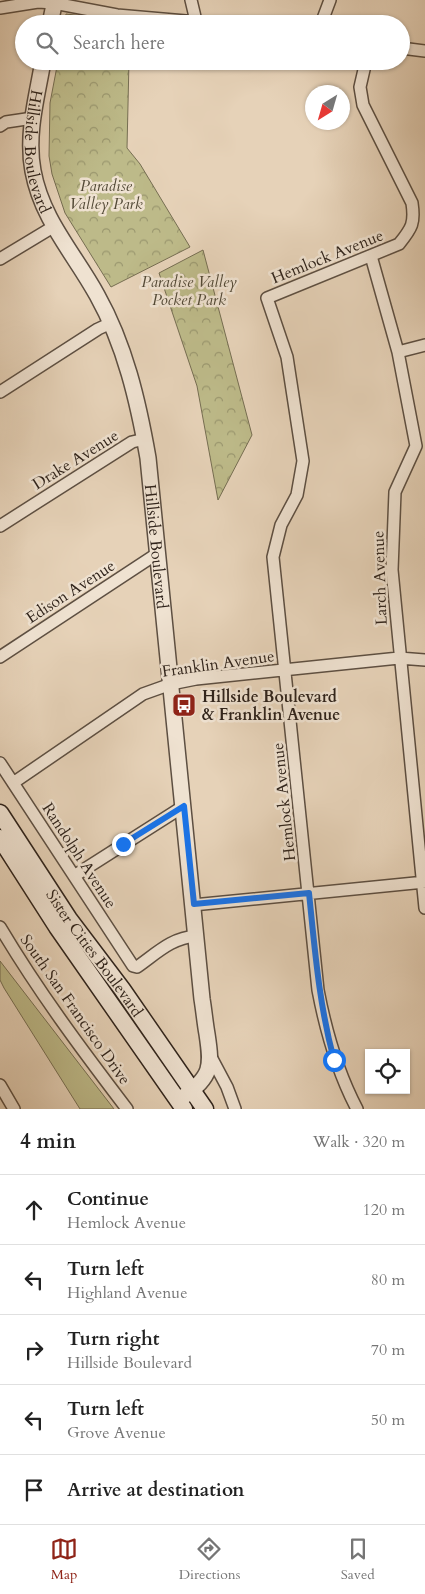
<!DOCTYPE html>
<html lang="en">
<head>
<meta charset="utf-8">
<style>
  body { margin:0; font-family:Cardo,serif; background:#f6f6f6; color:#222 }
  .controls { position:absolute; right:15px; bottom:15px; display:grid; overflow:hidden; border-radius:0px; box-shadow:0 1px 4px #0004 }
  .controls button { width:45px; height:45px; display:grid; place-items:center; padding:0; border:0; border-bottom:1px solid #e0e0e0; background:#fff; color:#222; font:25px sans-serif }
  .compass { position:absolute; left:305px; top:85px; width:45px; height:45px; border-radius:50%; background:#fff; box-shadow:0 1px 4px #0004; rotate:217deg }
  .stop { position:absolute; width:15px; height:15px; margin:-11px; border:4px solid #1a73e8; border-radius:50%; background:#fff }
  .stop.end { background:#1a73e8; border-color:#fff; box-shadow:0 1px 5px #0008 }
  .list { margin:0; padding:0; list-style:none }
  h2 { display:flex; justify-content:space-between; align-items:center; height:65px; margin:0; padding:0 20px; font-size:21px }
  h2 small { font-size:16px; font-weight:400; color:#767676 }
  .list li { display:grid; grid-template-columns:32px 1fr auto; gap:15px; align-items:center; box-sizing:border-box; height:70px; padding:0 20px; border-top:1px solid #e0e0e0 }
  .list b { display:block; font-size:19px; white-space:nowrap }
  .list p { margin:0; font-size:16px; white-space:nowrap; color:#767676 }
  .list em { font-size:16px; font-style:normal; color:#767676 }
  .icon { flex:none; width:28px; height:28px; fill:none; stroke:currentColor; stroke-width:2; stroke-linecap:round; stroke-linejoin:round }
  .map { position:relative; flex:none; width:425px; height:1109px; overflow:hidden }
  .search { position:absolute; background:#fff; box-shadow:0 1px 4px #0004; left:15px; right:15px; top:15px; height:55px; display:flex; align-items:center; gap:12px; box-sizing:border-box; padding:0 18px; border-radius:28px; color:#767676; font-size:19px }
  .sheet { height:415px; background:#fff }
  nav { display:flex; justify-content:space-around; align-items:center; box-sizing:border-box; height:70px; border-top:1px solid #e0e0e0; background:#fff; font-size:14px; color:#767676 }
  nav a { display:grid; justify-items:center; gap:2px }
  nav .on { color:#8f2418 }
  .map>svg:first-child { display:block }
</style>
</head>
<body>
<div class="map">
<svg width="425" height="1109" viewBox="0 0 425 1109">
  <defs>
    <pattern id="park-crowns" width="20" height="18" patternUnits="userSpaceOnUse" patternTransform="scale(1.25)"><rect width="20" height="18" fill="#bdba89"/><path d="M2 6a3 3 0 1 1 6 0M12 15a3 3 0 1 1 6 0" fill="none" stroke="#9a976f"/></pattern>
  </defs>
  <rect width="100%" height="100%" fill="#e6d2b8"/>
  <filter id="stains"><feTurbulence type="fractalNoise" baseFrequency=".004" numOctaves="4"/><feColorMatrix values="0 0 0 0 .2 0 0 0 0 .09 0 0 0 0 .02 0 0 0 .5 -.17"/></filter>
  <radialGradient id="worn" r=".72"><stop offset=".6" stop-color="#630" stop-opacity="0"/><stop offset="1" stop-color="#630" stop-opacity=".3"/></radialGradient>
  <!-- grass -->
  <path fill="#bdba89" stroke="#766e52" d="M 0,961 L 114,1109 L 80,1109 L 4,988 L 0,980 Z"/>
  <!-- park -->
  <path fill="url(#park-crowns)" stroke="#766e52" d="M 66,14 L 130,21 L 130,24 L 64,24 Z
    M 58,61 L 129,61 L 127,148 L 140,164 L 190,247 L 111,287 L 65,213 L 52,174 L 49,156 L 50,103 Z
    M 203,250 L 252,435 L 218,500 L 197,386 L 159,273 Z"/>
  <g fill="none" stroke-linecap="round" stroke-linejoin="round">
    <!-- minor casing -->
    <g stroke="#5d4f42" stroke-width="14">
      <path id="minor" d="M 191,0 L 196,21
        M 0,8 L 38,2 L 54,3 L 117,15 L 220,24
        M 321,24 L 330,0
        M 401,48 L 425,51
        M 0,126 L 6,122 L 33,118
        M 371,256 L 398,352 L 416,446 L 395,492 L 392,570 L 425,908
        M 0,259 L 53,227
        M 398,352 L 425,345
        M 0,392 L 98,329 L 111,323
        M 0,526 L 132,442 L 145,439
        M 0,657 L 158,553
        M 0,763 L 133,966 L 137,967 C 157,953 171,938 196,936
        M 13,783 L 143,694 L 171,684 L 196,679 L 399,658 L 425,660
        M 74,876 L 184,806
        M 193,905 L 425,882
        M 0,927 C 38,991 82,1050 127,1109
        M 210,1055 L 227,1087 L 235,1109
        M 0,1085 L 14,1109
        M 357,1109 C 337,1071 326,1032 318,990 L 273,557 L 281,525 L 297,495 L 303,461 L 287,357 L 267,298 L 399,244 C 412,228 415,223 412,203 L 363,105 L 360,87 L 366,61"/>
    </g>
    <!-- tertiary casing -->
    <g stroke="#5d4f42" stroke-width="18">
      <g id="tertiary">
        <path d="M 50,24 L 55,0"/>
        <path id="s1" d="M 43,61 C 37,97 26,134 33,171 C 42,220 74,253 97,295 C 125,345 138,401 148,458 L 202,999 C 204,1011 205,1023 207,1034 C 212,1067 212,1076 183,1097"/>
      </g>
    </g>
    <!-- secondary casing -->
    <g stroke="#2f231b" stroke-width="19">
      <g id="secondary">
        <path id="s2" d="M 0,813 L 69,919 L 122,989 L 205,1109"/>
        <path d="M 0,838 L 57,927 L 184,1109"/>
      </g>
    </g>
    <!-- minor -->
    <use href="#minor" stroke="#efe2d1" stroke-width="11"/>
    <!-- tertiary -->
    <use href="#tertiary" stroke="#efe2d1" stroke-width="15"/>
    <!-- secondary -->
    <use href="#secondary" stroke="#efe2d1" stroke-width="16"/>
  </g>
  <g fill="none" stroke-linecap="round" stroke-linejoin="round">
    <!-- route -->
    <path stroke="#1a73e8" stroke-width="6" d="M 123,844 L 184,806 L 194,904 L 309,893 C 315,951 319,1004 334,1060"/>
  </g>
  <!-- icons -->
  <defs>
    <g id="bus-square" transform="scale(1.25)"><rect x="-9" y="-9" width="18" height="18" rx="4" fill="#8f2418" stroke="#efe2d1"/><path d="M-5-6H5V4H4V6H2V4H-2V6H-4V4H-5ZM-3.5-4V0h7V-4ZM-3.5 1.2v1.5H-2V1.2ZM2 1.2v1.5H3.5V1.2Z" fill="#fff"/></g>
  </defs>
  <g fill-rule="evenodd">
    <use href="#bus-square" x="184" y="705"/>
  </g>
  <g text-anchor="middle" stroke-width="5" stroke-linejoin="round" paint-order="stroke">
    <!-- street labels -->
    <g font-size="16" fill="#2f231b" stroke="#efe2d1">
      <text dy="6" stroke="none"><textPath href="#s1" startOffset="92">Hillside Boulevard</textPath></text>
      <text transform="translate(327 256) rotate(-22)" y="6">Hemlock Avenue</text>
      <text transform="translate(75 459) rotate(-32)" y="6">Drake Avenue</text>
      <text dy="6" stroke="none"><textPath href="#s1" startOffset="512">Hillside Boulevard</textPath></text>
      <text transform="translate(379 578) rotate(-92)" y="6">Larch Avenue</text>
      <text transform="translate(70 591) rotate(-33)" y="6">Edison Avenue</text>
      <text transform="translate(218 663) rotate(-8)" y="6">Franklin Avenue</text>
      <text transform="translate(283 802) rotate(-96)" y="6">Hemlock Avenue</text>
      <text transform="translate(80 855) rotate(57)" y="6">Randolph Avenue</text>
      <text dy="6" stroke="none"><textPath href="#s2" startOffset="169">Sister Cities Boulevard</textPath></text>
      <text transform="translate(76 1009) rotate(55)" y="6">South San Francisco Drive</text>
    </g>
    <!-- park labels -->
    <g font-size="16" font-style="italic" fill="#524936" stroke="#efe2d1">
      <text x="106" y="191">Paradise<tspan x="106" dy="18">Valley Park</tspan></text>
      <text x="189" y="287">Paradise Valley<tspan x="189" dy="18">Pocket Park</tspan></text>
    </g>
    <!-- poi labels -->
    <g font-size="16" font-weight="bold" fill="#2f231b" stroke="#efe2d1" text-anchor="start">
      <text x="202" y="702">Hillside Boulevard<tspan x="202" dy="18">&amp; Franklin Avenue</tspan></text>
    </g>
  </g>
  <rect width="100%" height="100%" filter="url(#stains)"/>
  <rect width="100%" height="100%" fill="url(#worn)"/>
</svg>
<div class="controls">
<button><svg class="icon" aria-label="locate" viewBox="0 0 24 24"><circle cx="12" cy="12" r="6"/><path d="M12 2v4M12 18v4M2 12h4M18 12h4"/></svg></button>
</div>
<svg class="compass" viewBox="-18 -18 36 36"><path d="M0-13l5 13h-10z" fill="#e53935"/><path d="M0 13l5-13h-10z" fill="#767676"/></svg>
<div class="stop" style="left:334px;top:1060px"></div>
<div class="stop end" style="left:123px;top:844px"></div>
<div class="search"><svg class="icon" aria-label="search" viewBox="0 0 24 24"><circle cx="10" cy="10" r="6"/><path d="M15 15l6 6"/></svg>Search here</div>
</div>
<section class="sheet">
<h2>4 min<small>Walk · 320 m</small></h2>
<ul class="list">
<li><svg class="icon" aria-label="ahead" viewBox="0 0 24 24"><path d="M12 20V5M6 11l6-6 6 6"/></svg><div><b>Continue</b><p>Hemlock Avenue</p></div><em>120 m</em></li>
<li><svg class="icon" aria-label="left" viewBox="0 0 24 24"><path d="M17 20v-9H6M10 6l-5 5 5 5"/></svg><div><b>Turn left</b><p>Highland Avenue</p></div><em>80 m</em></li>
<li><svg class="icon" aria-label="right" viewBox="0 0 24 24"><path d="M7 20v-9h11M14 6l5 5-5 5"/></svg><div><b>Turn right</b><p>Hillside Boulevard</p></div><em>70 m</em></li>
<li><svg class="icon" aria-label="left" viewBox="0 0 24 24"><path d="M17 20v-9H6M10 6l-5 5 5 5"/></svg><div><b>Turn left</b><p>Grove Avenue</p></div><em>50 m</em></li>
<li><svg class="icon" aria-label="arrive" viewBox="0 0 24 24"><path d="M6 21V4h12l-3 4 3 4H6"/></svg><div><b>Arrive at destination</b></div></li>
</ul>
</section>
<nav>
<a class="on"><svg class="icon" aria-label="map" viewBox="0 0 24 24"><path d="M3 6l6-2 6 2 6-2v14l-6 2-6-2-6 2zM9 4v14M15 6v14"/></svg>Map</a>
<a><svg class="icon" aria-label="directions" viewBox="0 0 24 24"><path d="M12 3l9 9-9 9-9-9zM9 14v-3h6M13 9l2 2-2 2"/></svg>Directions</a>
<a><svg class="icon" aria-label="saved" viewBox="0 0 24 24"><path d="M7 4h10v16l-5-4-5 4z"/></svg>Saved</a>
</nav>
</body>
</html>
